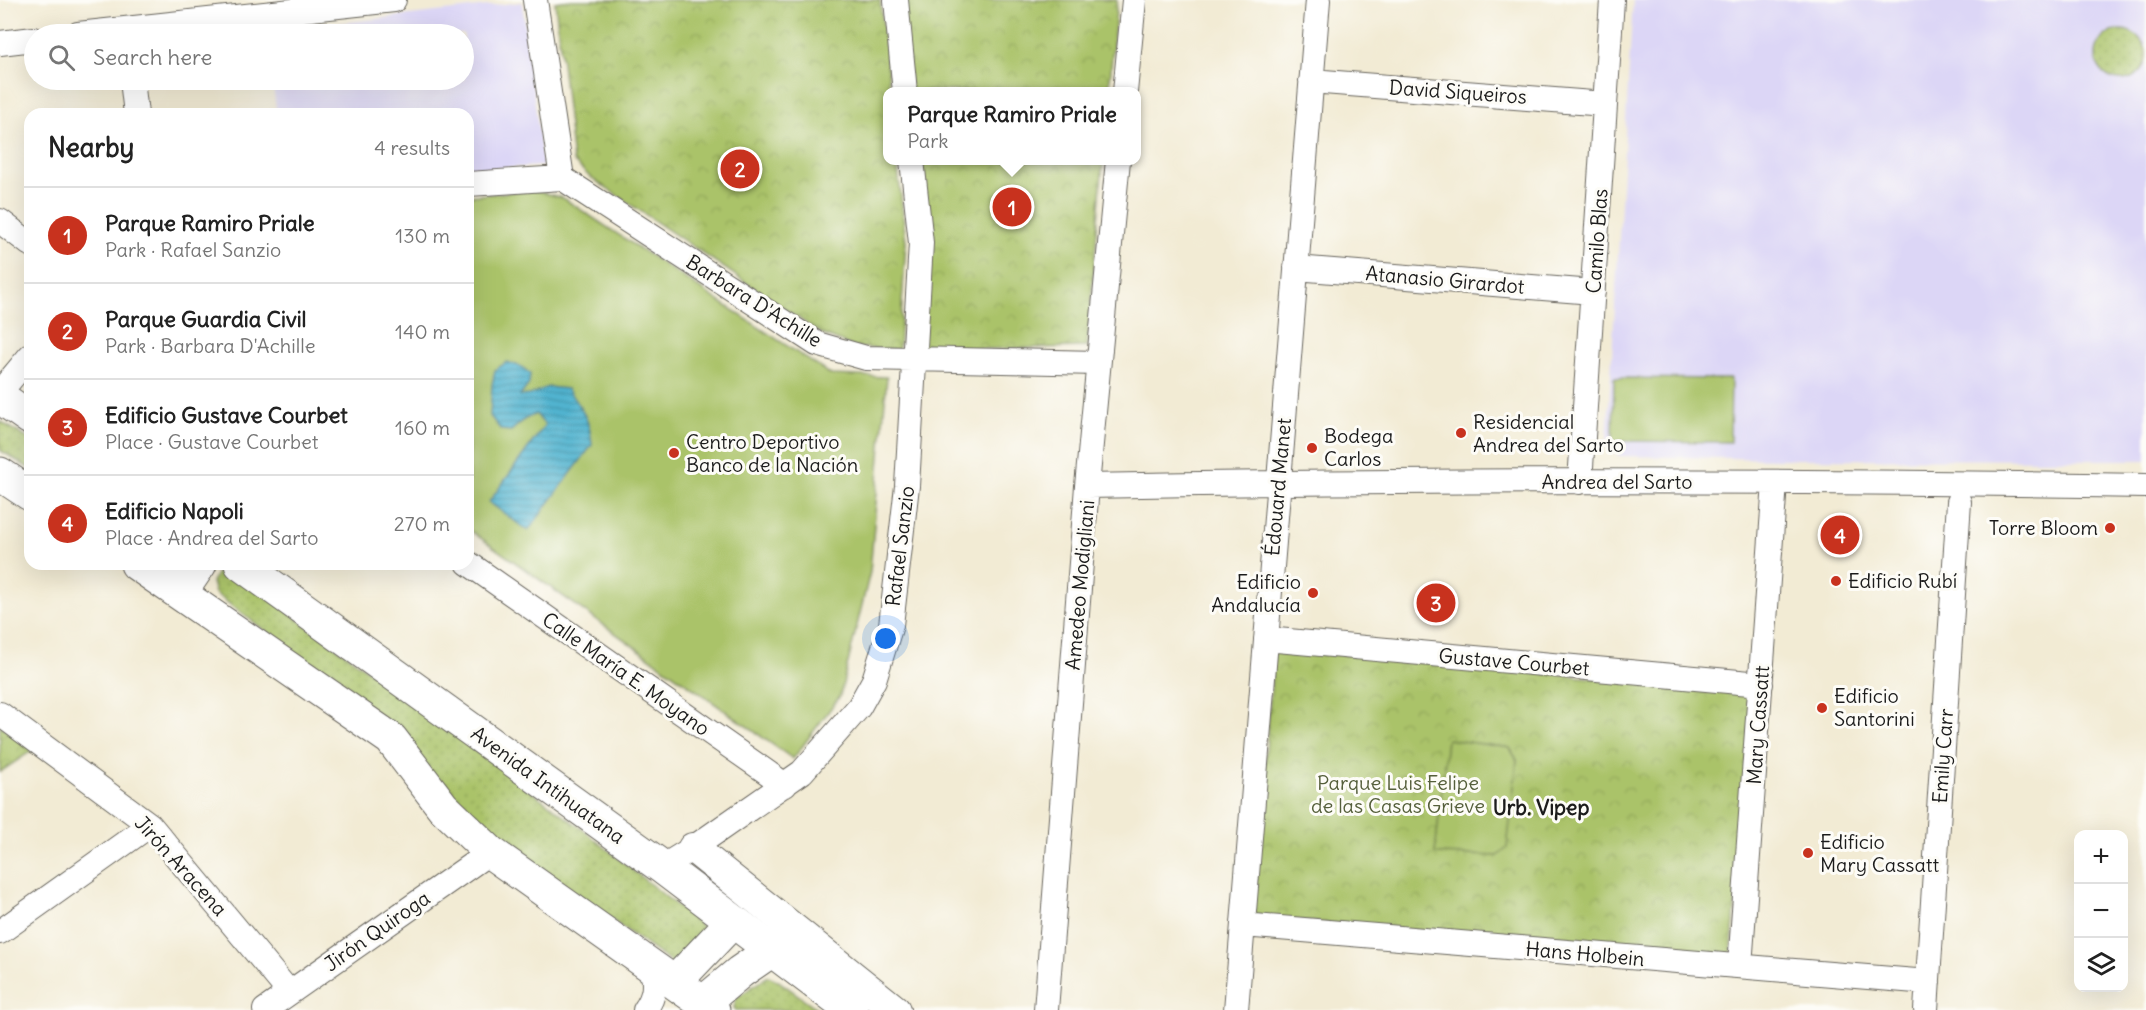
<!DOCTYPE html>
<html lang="en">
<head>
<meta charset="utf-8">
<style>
  body { margin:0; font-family:Delius,sans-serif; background:#f2f2f2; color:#222 }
  .controls { position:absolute; right:18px; bottom:18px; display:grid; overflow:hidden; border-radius:12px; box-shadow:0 6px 24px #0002 }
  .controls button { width:54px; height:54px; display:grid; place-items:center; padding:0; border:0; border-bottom:2px solid #e0e0e0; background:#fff; color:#222; font:30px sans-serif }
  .you { position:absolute; left:886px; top:639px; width:21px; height:21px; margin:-15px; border:4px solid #fff; border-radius:50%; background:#1a73e8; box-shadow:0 0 0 9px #1a73e833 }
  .badge { display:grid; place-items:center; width:39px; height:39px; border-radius:50%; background:#c8321e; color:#fff; font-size:20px; font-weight:700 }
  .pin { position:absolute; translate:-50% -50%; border:3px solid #fff; box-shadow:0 2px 6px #0006 }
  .popup { position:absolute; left:883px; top:87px; width:258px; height:78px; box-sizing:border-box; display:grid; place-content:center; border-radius:12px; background:#fff; filter:drop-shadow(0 2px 4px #0005); font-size:20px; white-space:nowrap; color:#767676 }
  .popup b { font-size:22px; color:#222 }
  .popup::after { content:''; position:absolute; left:50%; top:100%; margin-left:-12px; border:12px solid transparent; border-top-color:#fff }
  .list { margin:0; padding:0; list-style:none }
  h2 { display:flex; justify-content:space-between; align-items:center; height:78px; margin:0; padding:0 24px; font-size:26px }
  h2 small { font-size:20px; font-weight:400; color:#767676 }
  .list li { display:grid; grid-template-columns:39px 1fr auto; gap:18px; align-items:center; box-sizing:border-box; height:96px; padding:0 24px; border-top:2px solid #e0e0e0 }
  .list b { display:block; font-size:22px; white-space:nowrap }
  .list p { margin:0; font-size:20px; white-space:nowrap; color:#767676 }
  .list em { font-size:20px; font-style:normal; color:#767676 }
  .icon { flex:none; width:33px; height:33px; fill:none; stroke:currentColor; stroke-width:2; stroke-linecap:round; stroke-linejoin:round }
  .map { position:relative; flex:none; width:2146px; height:1010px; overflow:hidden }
  .search { position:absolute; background:#fff; box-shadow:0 6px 24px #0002; left:24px; top:24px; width:450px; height:66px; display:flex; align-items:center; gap:15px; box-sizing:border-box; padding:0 21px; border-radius:33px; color:#767676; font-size:22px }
  .panel { position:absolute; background:#fff; box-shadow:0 6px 24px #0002; left:24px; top:108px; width:450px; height:462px; border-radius:18px }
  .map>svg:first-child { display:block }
</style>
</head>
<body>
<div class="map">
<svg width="2146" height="1010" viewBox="0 0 2146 1010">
  <defs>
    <pattern id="grass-dots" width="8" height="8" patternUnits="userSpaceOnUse" patternTransform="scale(1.5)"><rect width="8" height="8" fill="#aac369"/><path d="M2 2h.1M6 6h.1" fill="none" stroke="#92a75a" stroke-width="1.8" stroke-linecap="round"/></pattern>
    <pattern id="park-crowns" width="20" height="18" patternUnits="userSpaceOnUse" patternTransform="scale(1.5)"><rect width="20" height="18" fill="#aac369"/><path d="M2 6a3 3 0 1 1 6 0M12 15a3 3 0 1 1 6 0" fill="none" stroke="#92a75a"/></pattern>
    <pattern id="water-rules" width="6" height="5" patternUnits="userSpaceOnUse" patternTransform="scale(1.5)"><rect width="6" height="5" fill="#51b4d0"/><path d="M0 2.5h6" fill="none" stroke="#4292a8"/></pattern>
  </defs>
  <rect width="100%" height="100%" fill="#fdfcf7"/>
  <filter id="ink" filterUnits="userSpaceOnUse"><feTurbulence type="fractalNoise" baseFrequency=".0167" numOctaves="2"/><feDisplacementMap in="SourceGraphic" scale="12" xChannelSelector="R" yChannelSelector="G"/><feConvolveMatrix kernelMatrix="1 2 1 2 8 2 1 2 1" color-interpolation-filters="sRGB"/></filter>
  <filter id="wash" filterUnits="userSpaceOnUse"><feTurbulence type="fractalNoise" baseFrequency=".008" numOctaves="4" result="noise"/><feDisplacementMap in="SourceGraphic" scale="24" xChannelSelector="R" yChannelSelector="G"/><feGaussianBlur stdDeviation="1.35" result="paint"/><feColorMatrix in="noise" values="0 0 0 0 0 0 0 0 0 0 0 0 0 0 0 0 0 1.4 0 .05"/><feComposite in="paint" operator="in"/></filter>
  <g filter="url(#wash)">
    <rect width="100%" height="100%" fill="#f2ebd4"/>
    <!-- built -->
    <path fill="#dcd6f6" d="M 1633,0 L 2146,0 L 2146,460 L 1780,459 L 1619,456 L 1612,450 L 1607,442 Z
      M 522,2 L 543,166 L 468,170 L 468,114 L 277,114 L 272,80 L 464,80 L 464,34 L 264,34 L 264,32 Z"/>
    <!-- grass -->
    <path fill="url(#grass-dots)" stroke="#637042" stroke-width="1.5" d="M2096 55a25 25 0 1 1 50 0a25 25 0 1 1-50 0Z
      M 0,421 L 30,440 L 30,469 L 0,450 Z
      M 225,569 L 230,569 L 577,825 L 713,935 L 680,969 L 479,824 L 376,714 L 215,593 L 212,582 L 216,574 Z
      M 768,976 L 777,980 L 819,1010 L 736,1010 L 734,1008 L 736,998 Z"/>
    <!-- park -->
    <path fill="url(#park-crowns)" stroke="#637042" stroke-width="1.5" d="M 572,0 L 880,0 L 890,91 L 888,92 L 888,160 L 897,161 L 906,242 L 899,350 L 853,347 L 822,334 L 590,177 L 573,161 L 555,2 Z
      M 901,0 L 1117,0 L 1109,91 L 911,91 Z
      M 919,161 L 1103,161 L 1087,347 L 921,350 Z
      M 1274,648 L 1752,693 L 1731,958 L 1253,917 Z
      M 0,725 L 33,750 L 0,772 Z"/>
    <!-- pitch -->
    <path fill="#aac369" stroke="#637042" stroke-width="1.5" d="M 533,190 L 563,198 L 831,375 L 887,377 L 870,572 L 840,696 L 793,759 L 468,529 L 468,196 Z
      M 1614,378 L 1731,379 L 1730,442 L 1613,441 Z
      M 1447,739 L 1510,748 L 1517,760 L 1507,848 L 1498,856 L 1435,854 Z"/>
    <!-- water -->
    <path fill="url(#water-rules)" stroke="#366876" stroke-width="1.5" d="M 507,362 L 522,367 L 530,374 L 529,384 L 520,396 L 530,395 L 548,387 L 567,389 C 582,409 590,419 592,445 L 528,531 L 489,502 L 545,425 L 536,414 L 525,419 L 511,431 L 501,430 L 490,416 L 492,385 L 495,370 Z"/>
  </g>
  <g filter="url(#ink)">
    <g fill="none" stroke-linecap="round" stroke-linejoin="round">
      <!-- minor casing -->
      <g stroke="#67645c" stroke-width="26">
        <path id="minor" d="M 535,0 L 562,178
          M 896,0 L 905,92
          M 78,34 L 394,0
          M 0,43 L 34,39
          M 132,80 L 136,114
          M 1311,81 L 1605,104
          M 1125,92 L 1134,0
          M 468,184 L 562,178 L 817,344 L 866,358 L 1098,363
          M 0,221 L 30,244
          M 1296,268 L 1593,292
          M 0,392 L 30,356
          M 1580,482 L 1612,0
          M 1087,486 C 1440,479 1793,480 2146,486
          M 468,563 L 785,785
          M 1266,639 L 1761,684
          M 0,714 L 150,825 L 289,992
          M 662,867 L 693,848 L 802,772 L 859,707 L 874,680 L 891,625 L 907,486 L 921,243 L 912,160
          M 1243,925 L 1928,982
          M 0,932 L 150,825
          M 1740,966 L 1775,483
          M 265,1010 L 490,852
          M 645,1010 C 656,995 655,984 652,966
          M 1046,1010 L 1087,486 L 1118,160
          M 1236,1010 L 1318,0
          M 1926,1010 L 1959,502"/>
      </g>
      <!-- tertiary casing -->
      <g stroke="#67645c" stroke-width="32">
        <path id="tertiary" d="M 693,848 L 895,1010"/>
      </g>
      <!-- secondary casing -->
      <g stroke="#67645c" stroke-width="35">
        <path id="secondary" d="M 0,397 L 30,418
          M 0,474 L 30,494
          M 137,564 L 391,739 L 443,807 L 490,852 L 713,1010
          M 241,564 L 662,867 L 851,1010
          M 181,592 L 200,564
          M 675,982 L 733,921
          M 703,1003 L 740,972 L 772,950"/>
      </g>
      <!-- minor -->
      <use href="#minor" stroke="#fff" stroke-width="24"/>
      <!-- tertiary -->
      <use href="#tertiary" stroke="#fff" stroke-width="30"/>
      <!-- secondary -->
      <use href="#secondary" stroke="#fff" stroke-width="33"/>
    </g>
  </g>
  <!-- markers -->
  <g fill="#c8321e" stroke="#fdfcf7" stroke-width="2">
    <circle cx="1461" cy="433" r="6"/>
    <circle cx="1312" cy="448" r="6"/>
    <circle cx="674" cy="453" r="6"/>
    <circle cx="2110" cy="528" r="6"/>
    <circle cx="1836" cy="581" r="6"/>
    <circle cx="1313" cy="593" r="6"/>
    <circle cx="1822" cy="708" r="6"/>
    <circle cx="1808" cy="853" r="6"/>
  </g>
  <g text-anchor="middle" stroke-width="6" stroke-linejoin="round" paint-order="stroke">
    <!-- street labels -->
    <g font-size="20" fill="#1c1c1c" stroke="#fdfcf7">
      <text transform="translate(1458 92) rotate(4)" y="7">David Siqueiros</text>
      <text transform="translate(1597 241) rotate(-86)" y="7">Camilo Blas</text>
      <text transform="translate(1445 280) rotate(5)" y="7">Atanasio Girardot</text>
      <text transform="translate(754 301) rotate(32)" y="7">Barbara D'Achille</text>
      <text x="1617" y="489">Andrea del Sarto</text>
      <text transform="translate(1278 487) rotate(-85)" y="7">Édouard Manet</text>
      <text transform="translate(900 546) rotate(-83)" y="7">Rafael Sanzio</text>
      <text transform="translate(1080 585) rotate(-85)" y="7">Amedeo Modigliani</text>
      <text transform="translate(1514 662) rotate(5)" y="7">Gustave Courbet</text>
      <text transform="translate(626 674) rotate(35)" y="7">Calle María E. Moyano</text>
      <text transform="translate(1758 725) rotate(-86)" y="7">Mary Cassatt</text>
      <text transform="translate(1943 756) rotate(-86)" y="7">Emily Carr</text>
      <text transform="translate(548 785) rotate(36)" y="7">Avenida Intihuatana</text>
      <text transform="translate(181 866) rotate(48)" y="7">Jirón Aracena</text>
      <text transform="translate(377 931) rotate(-35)" y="7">Jirón Quiroga</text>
      <text transform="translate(1585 954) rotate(5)" y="7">Hans Holbein</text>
    </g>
    <!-- poi labels -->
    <g font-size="20" fill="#1c1c1c" stroke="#fdfcf7" text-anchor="start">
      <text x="1473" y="429">Residencial<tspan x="1473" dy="23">Andrea del Sarto</tspan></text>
      <text x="1324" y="443">Bodega<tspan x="1324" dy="23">Carlos</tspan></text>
      <text x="686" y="449">Centro Deportivo<tspan x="686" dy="23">Banco de la Nación</tspan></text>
      <text x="2098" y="535" text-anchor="end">Torre Bloom</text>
      <text x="1848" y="588">Edificio Rubí</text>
      <text x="1301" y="589" text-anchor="end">Edificio<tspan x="1301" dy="23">Andalucía</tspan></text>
      <text x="1834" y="703">Edificio<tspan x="1834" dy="23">Santorini</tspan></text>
      <text x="1820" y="849">Edificio<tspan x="1820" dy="23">Mary Cassatt</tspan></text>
    </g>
    <!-- park labels -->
    <g font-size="20" fill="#555f3b" stroke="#fdfcf7">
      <text x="1398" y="790">Parque Luis Felipe<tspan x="1398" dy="23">de las Casas Grieve</tspan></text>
    </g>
    <!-- neighbourhood labels -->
    <g font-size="21" font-weight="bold" fill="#1c1c1c" stroke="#fdfcf7">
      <text x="1541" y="815">Urb. Vipep</text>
    </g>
  </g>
</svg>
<div class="controls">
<button>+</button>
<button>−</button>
<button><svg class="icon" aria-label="layers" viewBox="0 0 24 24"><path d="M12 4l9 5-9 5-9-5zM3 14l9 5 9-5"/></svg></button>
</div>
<div class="you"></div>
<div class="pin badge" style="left:1012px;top:207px">1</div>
<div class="popup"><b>Parque Ramiro Priale</b>Park</div>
<div class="pin badge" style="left:740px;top:169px">2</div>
<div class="pin badge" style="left:1436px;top:603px">3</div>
<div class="pin badge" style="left:1840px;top:535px">4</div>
<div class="search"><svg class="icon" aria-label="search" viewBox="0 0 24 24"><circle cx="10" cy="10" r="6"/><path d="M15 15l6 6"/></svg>Search here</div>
<section class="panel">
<h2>Nearby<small>4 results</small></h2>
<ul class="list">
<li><span class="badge">1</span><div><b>Parque Ramiro Priale</b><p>Park · Rafael Sanzio</p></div><em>130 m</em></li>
<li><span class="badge">2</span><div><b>Parque Guardia Civil</b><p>Park · Barbara D'Achille</p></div><em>140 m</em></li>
<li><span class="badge">3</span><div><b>Edificio Gustave Courbet</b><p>Place · Gustave Courbet</p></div><em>160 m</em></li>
<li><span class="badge">4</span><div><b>Edificio Napoli</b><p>Place · Andrea del Sarto</p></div><em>270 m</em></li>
</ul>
</section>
</div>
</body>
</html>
